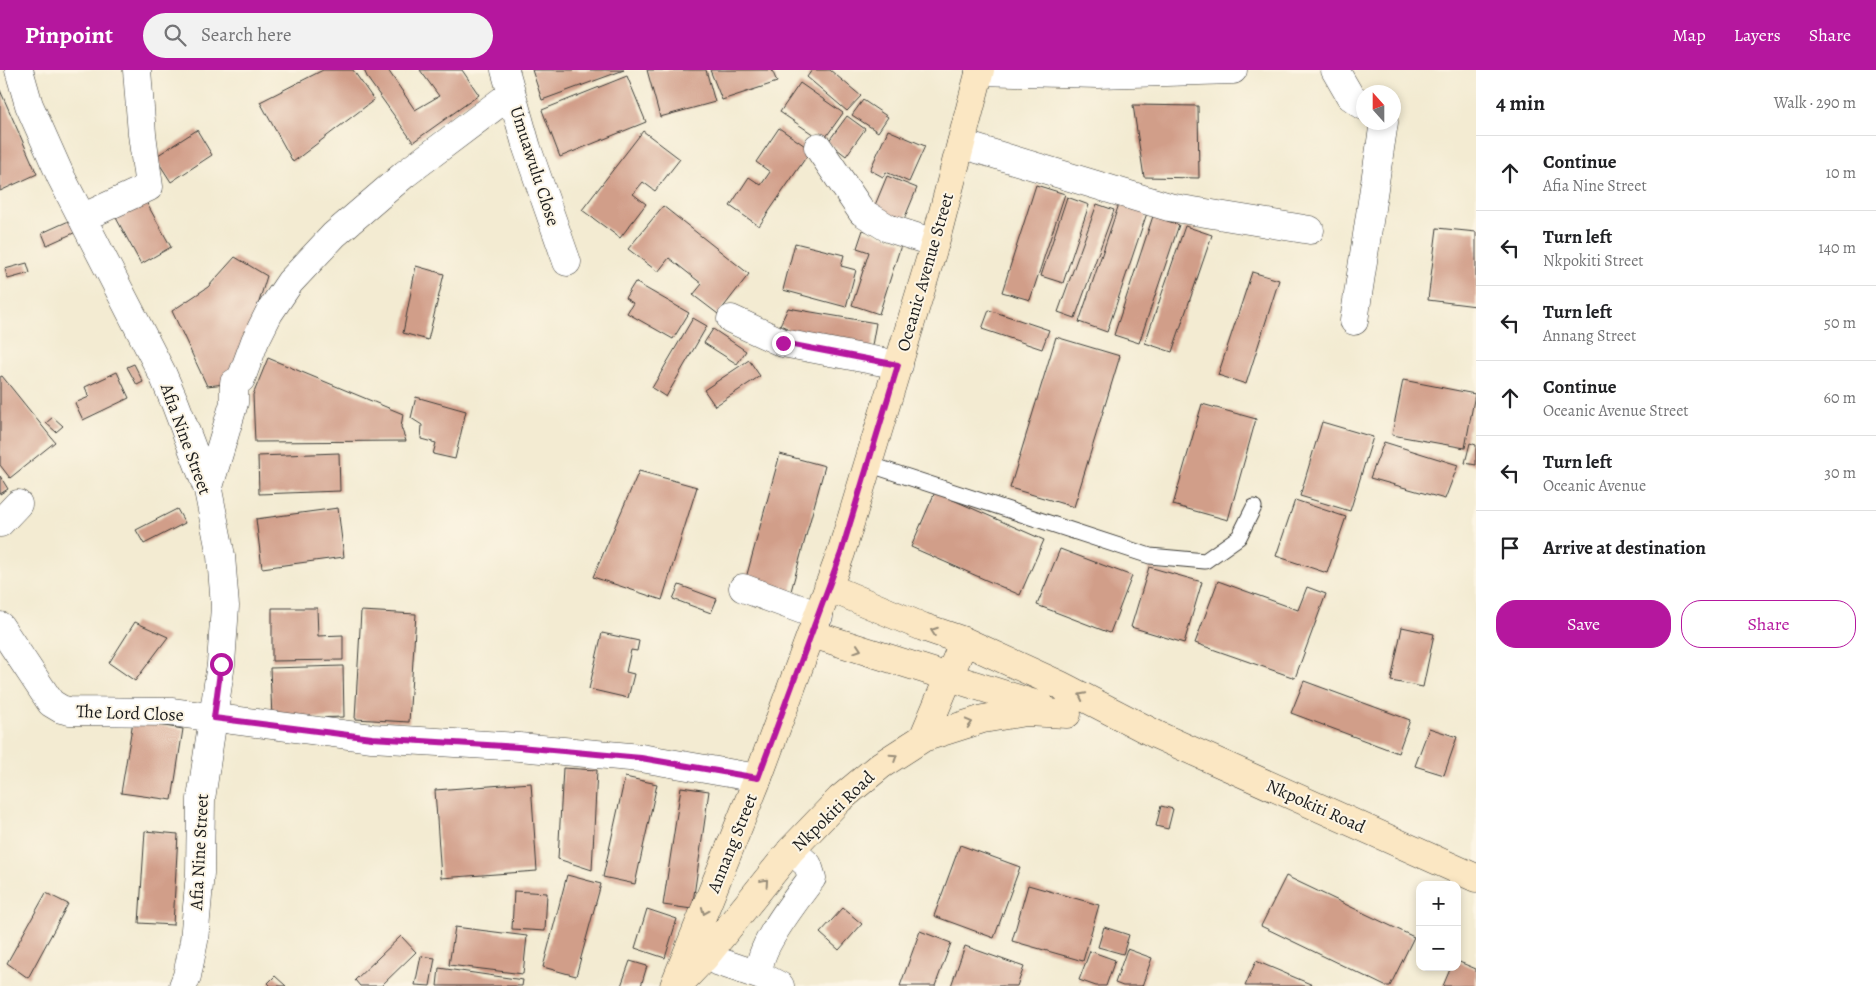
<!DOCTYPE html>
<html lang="en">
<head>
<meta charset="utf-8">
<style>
  body { margin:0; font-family:Alegreya,serif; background:#f2f2f2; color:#202124 }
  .controls { position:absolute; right:15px; bottom:15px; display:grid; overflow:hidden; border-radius:10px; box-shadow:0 2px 8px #0003 }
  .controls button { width:45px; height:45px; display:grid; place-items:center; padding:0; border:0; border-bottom:1px solid #e0e0e0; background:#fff; color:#202124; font:25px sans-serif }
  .compass { position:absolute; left:1356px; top:15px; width:45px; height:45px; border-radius:50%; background:#fff; box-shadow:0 2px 8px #0003; rotate:339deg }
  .stop { position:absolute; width:15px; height:15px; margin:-11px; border:4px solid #b5179e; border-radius:50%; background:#fff }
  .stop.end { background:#b5179e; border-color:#fff; box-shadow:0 1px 5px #0008 }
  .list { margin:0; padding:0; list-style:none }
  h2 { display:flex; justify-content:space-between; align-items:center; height:65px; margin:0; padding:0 20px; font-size:21px }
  h2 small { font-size:16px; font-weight:400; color:#757577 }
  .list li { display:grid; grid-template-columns:32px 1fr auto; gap:15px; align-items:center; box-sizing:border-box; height:75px; padding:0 20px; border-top:1px solid #e0e0e0 }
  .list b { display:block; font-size:19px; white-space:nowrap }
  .list p { margin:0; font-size:16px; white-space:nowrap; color:#757577 }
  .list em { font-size:16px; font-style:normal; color:#757577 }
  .actions { display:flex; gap:10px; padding:15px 20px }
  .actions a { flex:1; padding:11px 0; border:1px solid #b5179e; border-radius:20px; text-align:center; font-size:18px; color:#b5179e }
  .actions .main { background:#b5179e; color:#fff }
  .icon { flex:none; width:28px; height:28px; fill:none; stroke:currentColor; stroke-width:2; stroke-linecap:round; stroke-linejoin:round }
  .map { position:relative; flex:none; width:1476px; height:916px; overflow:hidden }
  header { display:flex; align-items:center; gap:30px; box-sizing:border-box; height:70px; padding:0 25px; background:#b5179e; color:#fff }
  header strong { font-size:24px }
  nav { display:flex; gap:28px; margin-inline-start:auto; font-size:18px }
  .search { width:350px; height:45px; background:#f2f2f2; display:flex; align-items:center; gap:12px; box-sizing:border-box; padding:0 18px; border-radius:28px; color:#757577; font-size:19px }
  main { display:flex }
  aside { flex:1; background:#fff }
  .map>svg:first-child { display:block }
</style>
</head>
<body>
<header>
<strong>Pinpoint</strong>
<div class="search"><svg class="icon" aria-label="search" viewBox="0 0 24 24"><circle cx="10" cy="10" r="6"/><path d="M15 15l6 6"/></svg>Search here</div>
<nav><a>Map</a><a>Layers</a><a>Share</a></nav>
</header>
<main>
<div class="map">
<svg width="1476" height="916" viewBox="0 0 1476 916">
  <rect width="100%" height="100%" fill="#fcf5e5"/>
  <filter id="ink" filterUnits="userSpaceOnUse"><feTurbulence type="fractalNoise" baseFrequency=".02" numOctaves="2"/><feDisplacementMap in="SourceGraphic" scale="10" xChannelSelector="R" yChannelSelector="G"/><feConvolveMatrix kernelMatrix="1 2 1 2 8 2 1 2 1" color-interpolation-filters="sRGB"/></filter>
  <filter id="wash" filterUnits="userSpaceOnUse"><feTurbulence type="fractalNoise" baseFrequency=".0096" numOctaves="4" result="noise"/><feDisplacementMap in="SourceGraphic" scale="20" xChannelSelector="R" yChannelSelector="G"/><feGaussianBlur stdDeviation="1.12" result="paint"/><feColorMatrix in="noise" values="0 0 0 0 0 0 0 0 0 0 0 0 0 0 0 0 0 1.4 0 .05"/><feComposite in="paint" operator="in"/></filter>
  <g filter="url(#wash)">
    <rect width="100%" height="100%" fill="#f3ebd2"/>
    <g id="blocks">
      <!-- building -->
      <path fill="#d19e89" d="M 323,0 L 353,0 L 374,30 L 293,92 L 260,32 Z
        M 364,0 L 388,0 L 415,40 L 439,26 L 420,0 L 462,0 L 479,25 L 413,72 L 368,9 Z
        M 532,0 L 624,0 L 542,30 Z
        M 647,0 L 706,0 L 715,32 L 660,47 Z
        M 710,0 L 772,0 L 777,12 L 722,30 Z
        M 812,0 L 830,0 L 861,26 L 847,41 L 807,7 Z
        M 627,6 L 646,52 L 560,87 L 542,40 Z
        M 800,13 L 843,43 L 823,71 L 780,42 Z
        M 0,20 L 37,104 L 0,121 Z
        M 863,30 L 888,47 L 878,62 L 852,45 Z
        M 1133,35 L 1198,36 L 1199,108 L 1144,107 Z
        M 847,46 L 865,59 L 846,86 L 828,72 Z
        M 779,58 L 811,80 L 759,156 L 730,136 L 749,107 L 761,115 L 770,102 L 756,92 Z
        M 197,60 L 212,85 L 171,112 L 155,87 Z
        M 888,60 L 925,76 L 909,112 L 886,102 L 883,107 L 870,100 Z
        M 643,61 L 680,89 L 655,121 L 643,112 L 633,124 L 646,134 L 620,168 L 582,140 Z
        M 887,106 L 917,118 L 903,152 L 873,140 Z
        M 1036,115 L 1065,124 L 1030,230 L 1002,222 Z
        M 1067,127 L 1089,135 L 1063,213 L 1041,206 Z
        M 145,130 L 171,177 L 141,194 L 115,146 Z
        M 1097,134 L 1114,140 L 1075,248 L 1058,242 Z
        M 1119,134 L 1147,143 L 1107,262 L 1079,252 Z
        M 663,136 L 749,204 L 718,244 L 693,225 L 702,214 L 669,188 L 658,202 L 628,179 Z
        M 1153,146 L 1179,155 L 1139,273 L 1114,265 Z
        M 71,150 L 76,162 L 47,175 L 42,163 Z
        M 1185,156 L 1212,165 L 1172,282 L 1145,273 Z
        M 1437,158 L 1476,162 L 1476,236 L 1428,230 Z
        M 863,160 L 902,172 L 879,244 L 852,235 L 869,182 L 857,178 Z
        M 795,173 L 844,185 L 841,196 L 856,200 L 846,237 L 783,220 Z
        M 235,187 L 267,206 L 234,313 L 207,316 L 172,241 L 208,217 Z
        M 27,193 L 30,203 L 8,209 L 5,199 Z
        M 416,196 L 444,204 L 428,270 L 403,263 Z
        M 1252,202 L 1279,210 L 1246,314 L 1218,305 Z
        M 635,212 L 689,243 L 673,269 L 627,243 L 633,233 L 625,228 Z
        M 788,238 L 876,253 L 871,281 L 785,266 L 787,258 L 780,255 Z
        M 989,240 L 1049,260 L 1042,279 L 982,259 Z
        M 693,248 L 707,256 L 666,327 L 652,318 Z
        M 713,259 L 746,281 L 737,294 L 704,273 Z
        M 1056,267 L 1120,286 L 1074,437 L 1010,418 Z
        M 268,288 L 403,344 L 401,357 L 406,371 L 255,372 L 253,325 Z
        M 749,290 L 760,306 L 715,336 L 704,320 Z
        M 134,294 L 143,312 L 137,315 L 127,297 Z
        M 117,302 L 129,328 L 83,350 L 75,333 L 89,327 L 85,317 Z
        M 2,306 L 55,372 L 10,408 L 0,395 L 0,307 Z
        M 1403,310 L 1475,324 L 1465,378 L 1392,365 Z
        M 416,327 L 466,341 L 455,389 L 433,384 L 436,373 L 421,369 L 422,355 L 411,348 Z
        M 1202,334 L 1256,349 L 1228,450 L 1173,435 Z
        M 53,347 L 63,356 L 56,362 L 46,353 Z
        M 1322,352 L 1373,367 L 1350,441 L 1300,426 Z
        M 1384,372 L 1458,395 L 1445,429 L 1370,408 Z
        M 1470,373 L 1476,375 L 1476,395 L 1465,393 Z
        M 339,383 L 340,421 L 259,424 L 258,386 Z
        M 780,384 L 825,396 L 791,521 L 746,508 Z
        M 639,401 L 697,417 L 662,530 L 593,507 Z
        M 0,406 L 8,419 L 0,424 Z
        M 935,422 L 1044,470 L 1020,525 L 911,477 Z
        M 1295,430 L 1346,447 L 1327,503 L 1276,486 Z
        M 338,438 L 344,487 L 262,498 L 256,449 Z
        M 177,439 L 185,453 L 144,474 L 136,460 Z
        M 1060,479 L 1132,506 L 1110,563 L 1037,535 Z
        M 1149,497 L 1202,512 L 1184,573 L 1131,557 Z
        M 1218,511 L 1298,540 L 1307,517 L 1326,524 L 1295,608 L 1195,573 Z
        M 679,515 L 717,529 L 711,543 L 673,529 Z
        M 272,538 L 317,538 L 318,566 L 343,565 L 343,590 L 272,591 Z
        M 361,541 L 416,544 L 409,652 L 355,649 Z
        M 135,552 L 168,567 L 135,611 L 109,593 Z
        M 1402,557 L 1434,564 L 1423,617 L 1391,611 Z
        M 602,563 L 639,571 L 637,581 L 631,580 L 626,602 L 634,604 L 628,628 L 589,619 Z
        M 343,596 L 344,647 L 272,649 L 270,598 Z
        M 1304,611 L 1410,650 L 1398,683 L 1291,643 Z
        M 133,651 L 183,659 L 172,730 L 121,723 Z
        M 1429,658 L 1457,667 L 1444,705 L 1415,696 Z
        M 563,698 L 597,700 L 592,800 L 558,789 Z
        M 625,707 L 657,714 L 635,814 L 603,807 Z
        M 531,713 L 537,801 L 441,808 L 435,720 Z
        M 681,717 L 709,721 L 692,839 L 663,835 Z
        M 1161,736 L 1173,739 L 1168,759 L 1156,756 Z
        M 145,761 L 178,764 L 173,855 L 139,853 Z
        M 960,775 L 1020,797 L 994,868 L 934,846 Z
        M 567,805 L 601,814 L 576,906 L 543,897 Z
        M 1286,806 L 1414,867 L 1390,916 L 1385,916 L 1261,856 Z
        M 1028,815 L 1099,835 L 1083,891 L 1012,871 Z
        M 514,821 L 547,823 L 545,861 L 512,859 Z
        M 46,823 L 68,834 L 28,908 L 7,893 Z
        M 843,838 L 862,854 L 839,880 L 820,863 Z
        M 647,839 L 677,849 L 665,888 L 635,878 Z
        M 455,857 L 527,866 L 523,904 L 449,895 Z
        M 1104,857 L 1129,865 L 1123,884 L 1098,877 Z
        M 920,861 L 951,873 L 935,916 L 900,916 Z
        M 401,866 L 416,882 L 381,916 L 360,916 L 355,910 Z
        M 965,876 L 1024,897 L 1017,916 L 951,916 Z
        M 1127,879 L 1152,888 L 1142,916 L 1123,916 L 1115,913 Z
        M 1090,881 L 1115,890 L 1106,916 L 1096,916 L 1079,910 Z
        M 421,886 L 435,888 L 430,916 L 415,915 Z
        M 630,891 L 647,896 L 641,916 L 621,916 Z
        M 1256,891 L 1315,916 L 1245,916 Z
        M 1457,891 L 1476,899 L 1476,916 L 1443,916 L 1451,897 L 1457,897 Z
        M 439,898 L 523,910 L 522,916 L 437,916 Z
        M 275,906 L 286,916 L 271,916 L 268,913 Z"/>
    </g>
  </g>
  <g filter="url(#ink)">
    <use href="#blocks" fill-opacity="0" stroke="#3c3b37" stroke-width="1"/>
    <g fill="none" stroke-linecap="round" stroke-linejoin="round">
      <!-- lane casing -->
      <g stroke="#3c3b37" stroke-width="17">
        <path id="lane" d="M 868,394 L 1150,486 L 1205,491 L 1239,467 L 1254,437"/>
      </g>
      <!-- street casing -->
      <g stroke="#3c3b37" stroke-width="29">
        <path id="street" d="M 19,0 L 29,35 L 61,107 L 163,305 L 175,333 L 208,420 L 221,486 L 225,536 L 221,594 L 201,729 L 200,803 L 194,871 L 187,906 L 183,916
          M 505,0 L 527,78 L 567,192
          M 1335,0 L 1350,26 L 1364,36
          M 979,1 L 1098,4 L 1233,0
          M 961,74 L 1169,137 L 1310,160
          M 818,77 L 862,142 L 888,158 L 935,173
          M 82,148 L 149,117 L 142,64 L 137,0
          M 731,249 L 783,273 L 899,295
          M 1354,251 L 1384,52
          M 208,420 L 234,333 L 234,313 L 241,309 L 255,271 L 269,243 L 290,212 L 334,165 L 405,104 L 511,24
          M 0,453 L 18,434
          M 743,518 L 819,546
          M 0,556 L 51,633 L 61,639 L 69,641 L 171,642 L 372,668 L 519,677 L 641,688 L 758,708
          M 705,887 L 761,906
          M 780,916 L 761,906 C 752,884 798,827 812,808 L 808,795 L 791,780"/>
      </g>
      <!-- secondary casing -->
      <g stroke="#3c3b37" stroke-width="29">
        <path id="secondary" d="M 828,517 L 923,557 L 964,571 L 1060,615 L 1157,665 L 1476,808
          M 812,564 L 1041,636
          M 923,668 L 964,571
          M 684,909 L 705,887 L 791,780 L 840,729 L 881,695 L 923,668 L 983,649 L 1025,642 L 1067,644
          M 674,916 L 758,708 L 841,483 L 935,173 L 980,0"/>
      </g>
      <!-- lane -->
      <use href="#lane" stroke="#fff" stroke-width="15"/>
      <!-- street -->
      <use href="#street" stroke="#fff" stroke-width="28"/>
      <!-- secondary -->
      <use href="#secondary" stroke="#fbe7c3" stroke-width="28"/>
    </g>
    <!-- one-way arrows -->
    <defs><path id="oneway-chevron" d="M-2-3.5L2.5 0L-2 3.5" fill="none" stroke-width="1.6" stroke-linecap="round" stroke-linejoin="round" transform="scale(1.25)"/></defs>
    <g stroke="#978c78">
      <use href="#oneway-chevron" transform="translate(934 561) rotate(-160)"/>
      <use href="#oneway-chevron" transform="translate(858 579) rotate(18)"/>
      <use href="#oneway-chevron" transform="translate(1082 626) rotate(-153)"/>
      <use href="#oneway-chevron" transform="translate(969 653) rotate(-15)"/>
      <use href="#oneway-chevron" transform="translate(894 687) rotate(-33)"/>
      <use href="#oneway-chevron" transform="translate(765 812) rotate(-49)"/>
      <use href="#oneway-chevron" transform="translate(705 841) rotate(112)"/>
    </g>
  </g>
  <g fill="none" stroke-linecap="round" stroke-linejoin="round" filter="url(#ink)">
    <!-- route -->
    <path stroke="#b5179e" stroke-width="6" d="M 221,594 L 214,648 L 372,668 L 519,677 L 641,688 L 758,708 L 841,483 L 898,295 L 783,273"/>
  </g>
  <g text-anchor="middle" stroke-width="4" stroke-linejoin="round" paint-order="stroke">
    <!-- street labels -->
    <g font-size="18" fill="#1c1c1c" stroke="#fcf5e5">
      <text transform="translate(535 96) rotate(72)" y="6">Umuawulu Close</text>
      <text transform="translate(925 202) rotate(-74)" y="6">Oceanic Avenue Street</text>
      <text transform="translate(186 369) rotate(70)" y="6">Afia Nine Street</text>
      <text transform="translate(130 643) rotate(2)" y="6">The Lord Close</text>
      <text transform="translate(1316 736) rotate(24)" y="6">Nkpokiti Road</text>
      <text transform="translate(833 741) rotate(-44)" y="6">Nkpokiti Road</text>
      <text transform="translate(732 773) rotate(-68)" y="6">Annang Street</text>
      <text transform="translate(199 782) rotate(-87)" y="6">Afia Nine Street</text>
    </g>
  </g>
</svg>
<div class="controls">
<button>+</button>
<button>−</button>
</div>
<svg class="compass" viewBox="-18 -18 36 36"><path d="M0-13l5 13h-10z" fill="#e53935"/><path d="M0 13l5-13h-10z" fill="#757577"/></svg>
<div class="stop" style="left:221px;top:594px"></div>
<div class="stop end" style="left:783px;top:273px"></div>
</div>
<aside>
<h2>4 min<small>Walk · 290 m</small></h2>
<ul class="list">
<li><svg class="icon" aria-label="ahead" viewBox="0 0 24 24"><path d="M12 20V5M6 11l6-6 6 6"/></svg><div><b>Continue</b><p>Afia Nine Street</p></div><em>10 m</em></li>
<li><svg class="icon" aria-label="left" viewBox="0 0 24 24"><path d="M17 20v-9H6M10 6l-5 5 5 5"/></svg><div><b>Turn left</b><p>Nkpokiti Street</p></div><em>140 m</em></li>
<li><svg class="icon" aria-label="left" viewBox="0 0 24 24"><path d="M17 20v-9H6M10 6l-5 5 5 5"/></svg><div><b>Turn left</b><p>Annang Street</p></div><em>50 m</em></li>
<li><svg class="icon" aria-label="ahead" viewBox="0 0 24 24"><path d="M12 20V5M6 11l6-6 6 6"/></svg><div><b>Continue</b><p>Oceanic Avenue Street</p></div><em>60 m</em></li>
<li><svg class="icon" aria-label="left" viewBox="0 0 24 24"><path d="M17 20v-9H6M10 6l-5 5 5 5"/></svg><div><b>Turn left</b><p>Oceanic Avenue</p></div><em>30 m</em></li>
<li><svg class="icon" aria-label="arrive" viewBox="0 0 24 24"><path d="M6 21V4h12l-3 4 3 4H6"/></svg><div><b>Arrive at destination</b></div></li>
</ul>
<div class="actions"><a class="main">Save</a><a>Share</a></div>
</aside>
</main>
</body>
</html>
